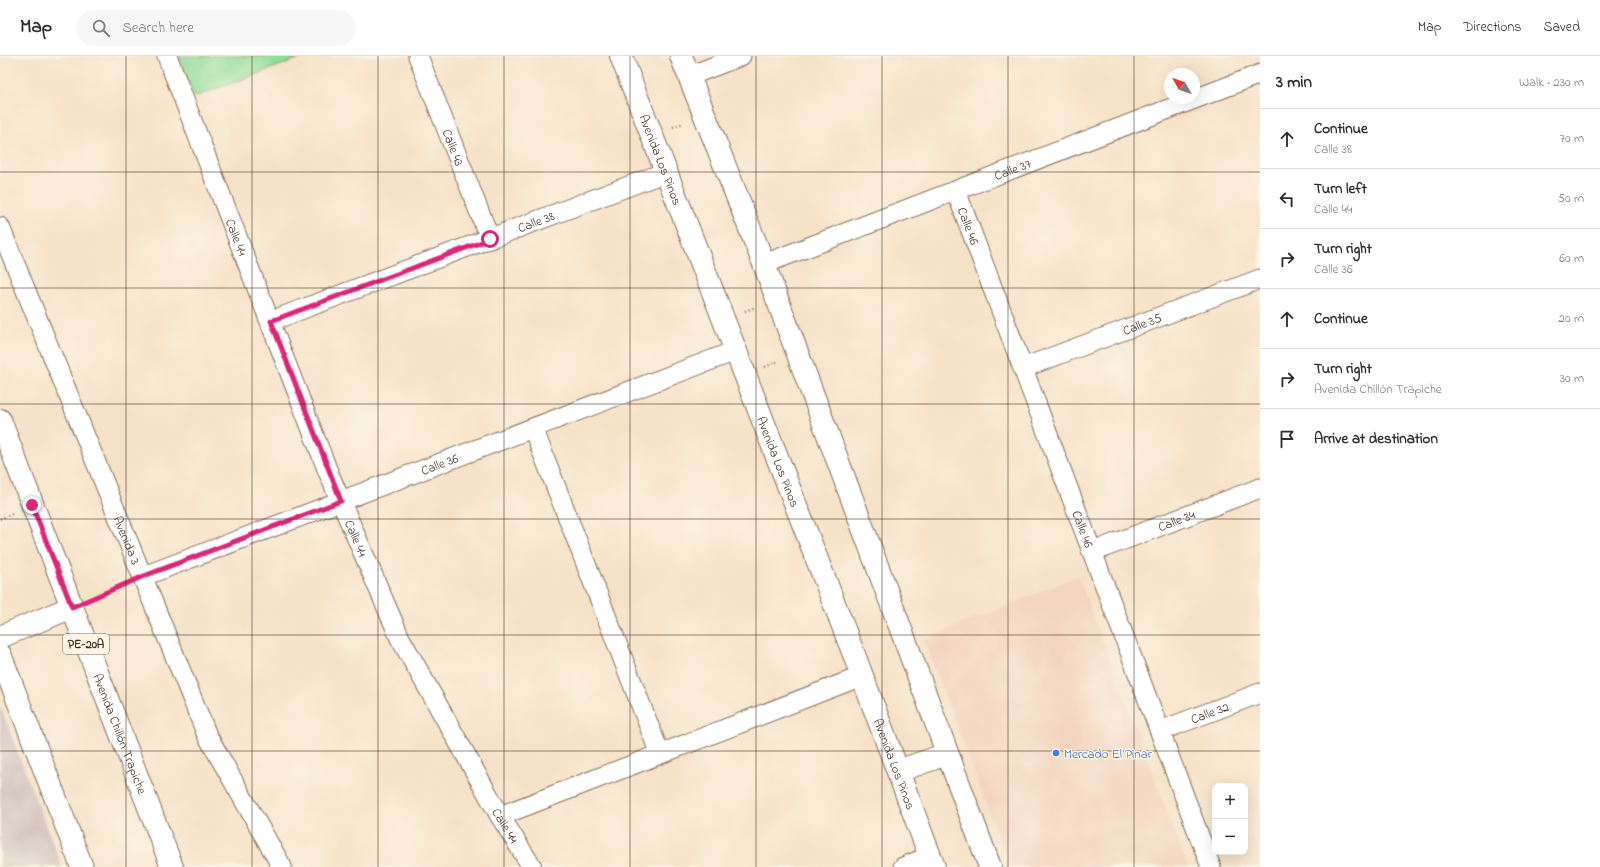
<!DOCTYPE html>
<html lang="en">
<head>
<meta charset="utf-8">
<style>
  body { margin:0; font-family:"Indie Flower",sans-serif; background:#f7f7f7; color:#2b2b33 }
  .controls { position:absolute; right:12px; bottom:12px; display:grid; overflow:hidden; border-radius:8px; box-shadow:0 4px 16px #0002 }
  .controls button { width:36px; height:36px; display:grid; place-items:center; padding:0; border:0; border-bottom:1px solid #e1e1e2; background:#fff; color:#2b2b33; font:20px sans-serif }
  .compass { position:absolute; left:1164px; top:12px; width:36px; height:36px; border-radius:50%; background:#fff; box-shadow:0 4px 16px #0002; rotate:310deg }
  .stop { position:absolute; width:12px; height:12px; margin:-9px; border:3px solid #db2777; border-radius:50%; background:#fff }
  .stop.end { background:#db2777; border-color:#fff; box-shadow:0 1px 4px #0008 }
  .list { margin:0; padding:0; list-style:none }
  h2 { display:flex; justify-content:space-between; align-items:center; height:52px; margin:0; padding:0 16px; font-size:17px }
  h2 small { font-size:13px; font-weight:400; color:#7c7c81 }
  .list li { display:grid; grid-template-columns:26px 1fr auto; gap:12px; align-items:center; box-sizing:border-box; height:60px; padding:0 16px; border-top:1px solid #e1e1e2 }
  .list b { display:block; font-size:15px; white-space:nowrap }
  .list p { margin:0; font-size:13px; white-space:nowrap; color:#7c7c81 }
  .list em { font-size:13px; font-style:normal; color:#7c7c81 }
  .icon { flex:none; width:22px; height:22px; fill:none; stroke:currentColor; stroke-width:2; stroke-linecap:round; stroke-linejoin:round }
  .map { position:relative; flex:none; width:1260px; height:811px; overflow:hidden }
  header { display:flex; align-items:center; gap:24px; box-sizing:border-box; height:56px; padding:0 20px; background:#fff; border-bottom:1px solid #e1e1e2 }
  header strong { font-size:19px }
  nav { display:flex; gap:22px; margin-inline-start:auto; font-size:14px }
  .search { width:280px; height:36px; background:#f7f7f7; display:flex; align-items:center; gap:10px; box-sizing:border-box; padding:0 14px; border-radius:22px; color:#7c7c81; font-size:15px }
  main { display:flex }
  aside { flex:1; background:#fff }
  .map>svg:first-child { display:block }
</style>
</head>
<body>
<header>
<strong>Map</strong>
<div class="search"><svg class="icon" aria-label="search" viewBox="0 0 24 24"><circle cx="10" cy="10" r="6"/><path d="M15 15l6 6"/></svg>Search here</div>
<nav><a>Map</a><a>Directions</a><a>Saved</a></nav>
</header>
<main>
<div class="map">
<svg width="1260" height="811" viewBox="0 0 1260 811">
  <rect width="100%" height="100%" fill="#fcf5e5"/>
  <filter id="ink" filterUnits="userSpaceOnUse"><feTurbulence type="fractalNoise" baseFrequency=".025" numOctaves="2"/><feDisplacementMap in="SourceGraphic" scale="8" xChannelSelector="R" yChannelSelector="G"/><feConvolveMatrix kernelMatrix="1 2 1 2 8 2 1 2 1" color-interpolation-filters="sRGB"/></filter>
  <filter id="wash" filterUnits="userSpaceOnUse"><feTurbulence type="fractalNoise" baseFrequency=".012" numOctaves="4" result="noise"/><feDisplacementMap in="SourceGraphic" scale="16" xChannelSelector="R" yChannelSelector="G"/><feGaussianBlur stdDeviation="0.9" result="paint"/><feColorMatrix in="noise" values="0 0 0 0 0 0 0 0 0 0 0 0 0 0 0 0 0 1.4 0 .05"/><feComposite in="paint" operator="in"/></filter>
  <g filter="url(#wash)">
    <rect width="100%" height="100%" fill="#f6e2c7"/>
    <!-- built -->
    <path fill="#f3d4be" d="M 1078,520 L 1188,811 L 1010,811 L 924,584 Z"/>
    <!-- industrial -->
    <path fill="#cfc0ba" d="M 0,650 L 62,811 L 0,811 Z"/>
    <!-- green -->
    <path fill="#92dd99" stroke="#66845c" d="M 179,0 L 306,0 L 194,41 Z"/>
  </g>
  <g filter="url(#ink)">
    <g fill="none" stroke-linecap="round" stroke-linejoin="round">
      <!-- street casing -->
      <g stroke="#7c6a59" stroke-width="21">
        <g id="street">
          <path id="s1" d="M 167,0 L 329,418 L 400,582 L 500,760 L 532,811"/>
          <path id="s2" d="M 418,0 L 490,183"/>
          <path d="M 689,20 L 741,0"/>
          <path id="s3" d="M 956,135 L 1211,811"/>
          <path id="s4" d="M 0,171 L 207,679 L 282,811"/>
          <path id="s5" d="M 764,208 L 1260,18"/>
          <path id="s6" d="M 271,265 L 666,116"/>
          <path id="s7" d="M 1023,312 L 1260,223"/>
          <path d="M 533,372 L 660,698"/>
          <path id="s8" d="M 1092,496 L 1260,432"/>
          <path id="s9" d="M 144,520 L 735,295"/>
          <path id="s10" d="M 1160,675 L 1260,637"/>
          <path d="M 500,760 L 862,620"/>
          <path d="M 903,811 L 930,800"/>
        </g>
      </g>
      <!-- secondary casing -->
      <g stroke="#7c6a59" stroke-width="24">
        <g id="secondary">
          <path id="s11" d="M 621,0 L 853,596 L 934,811"/>
          <path d="M 681,0 L 764,208 L 990,811"/>
          <path d="M 898,715 L 947,698"/>
        </g>
      </g>
      <!-- primary casing -->
      <g stroke="#7c6a59" stroke-width="24">
        <g id="primary">
          <path id="s12" d="M 0,364 L 172,811"/>
          <path d="M 0,581 L 72,551"/>
          <path d="M 0,598 L 82,811"/>
        </g>
      </g>
      <!-- path -->
      <path stroke="#7c6a59" stroke-width="2.5" stroke-dasharray="1 3" stroke-linecap="butt" d="M 673,71 L 684,67
        M 745,255 L 756,251
        M 765,311 L 777,306
        M 0,463 L 12,458
        M 93,542 L 123,529"/>
      <!-- street -->
      <use href="#street" stroke="#fff" stroke-width="19"/>
      <!-- secondary -->
      <use href="#secondary" stroke="#fff" stroke-width="22"/>
      <!-- primary -->
      <use href="#primary" stroke="#fff" stroke-width="22"/>
    </g>
  </g>
  <g fill="none" stroke-linecap="round" stroke-linejoin="round" filter="url(#ink)">
    <!-- route -->
    <path stroke="#db2777" stroke-width="5" d="M 32,449 L 72,551 L 144,520 L 341,445 L 271,265 L 490,183"/>
  </g>
  <!-- grid -->
  <path fill="none" stroke="#3b2a1e" stroke-width="1" stroke-opacity="0.55" d="M 126,0 L 126,811M 252,0 L 252,811M 378,0 L 378,811M 504,0 L 504,811M 630,0 L 630,811M 756,0 L 756,811M 882,0 L 882,811M 1008,0 L 1008,811M 1134,0 L 1134,811M 0,116 L 1260,116M 0,232 L 1260,232M 0,348 L 1260,348M 0,463 L 1260,463M 0,579 L 1260,579M 0,695 L 1260,695"/>
  <!-- markers -->
  <circle fill="#3f7fe0" stroke="#fcf5e5" stroke-width="1.5" cx="1056" cy="697" r="4"/>
  <g text-anchor="middle" stroke-width="3" stroke-linejoin="round" paint-order="stroke">
    <!-- shield labels -->
    <rect fill="#fcf5e5" stroke="#75675a" stroke-width="1" x="63" y="578" width="46" height="20" rx="3"/>
    <g font-size="12" font-weight="bold" fill="#3b2a1e">
      <text x="86" y="592">PE-20A</text>
    </g>
    <!-- street labels -->
    <g font-size="13" fill="#3b2a1e" stroke="#fcf5e5">
      <text dy="5" stroke="none"><textPath href="#s2" startOffset="98">Calle 43</textPath></text>
      <text dy="5" stroke="none"><textPath href="#s11" startOffset="111">Avenida Los Pinos</textPath></text>
      <text dy="5" stroke="none"><textPath href="#s5" startOffset="266">Calle 37</textPath></text>
      <text dy="5" stroke="none"><textPath href="#s6" startOffset="283">Calle 38</textPath></text>
      <text dy="5" stroke="none"><textPath href="#s3" startOffset="37">Calle 46</textPath></text>
      <text dy="5" stroke="none"><textPath href="#s1" startOffset="194">Calle 44</textPath></text>
      <text dy="5" stroke="none"><textPath href="#s7" startOffset="127">Calle 35</textPath></text>
      <text dy="5" stroke="none"><textPath href="#s11" startOffset="435">Avenida Los Pinos</textPath></text>
      <text dy="5" stroke="none"><textPath href="#s9" startOffset="316">Calle 36</textPath></text>
      <text dy="5" stroke="none"><textPath href="#s8" startOffset="90">Calle 34</textPath></text>
      <text dy="5" stroke="none"><textPath href="#s3" startOffset="361">Calle 46</textPath></text>
      <text dy="5" stroke="none"><textPath href="#s1" startOffset="518">Calle 44</textPath></text>
      <text dy="5" stroke="none"><textPath href="#s4" startOffset="338">Avenida 3</textPath></text>
      <text dy="5" stroke="none"><textPath href="#s10" startOffset="53">Calle 32</textPath></text>
      <text dy="5" stroke="none"><textPath href="#s12" startOffset="336">Avenida Chillón Trapiche</textPath></text>
      <text dy="5" stroke="none"><textPath href="#s11" startOffset="759">Avenida Los Pinos</textPath></text>
      <text dy="5" stroke="none"><textPath href="#s1" startOffset="842">Calle 44</textPath></text>
    </g>
    <!-- shop labels -->
    <g font-size="13" fill="#366cbe" stroke="#fcf5e5" text-anchor="start">
      <text x="1064" y="702">Mercado El Pinar</text>
    </g>
  </g>
</svg>
<div class="controls">
<button>+</button>
<button>−</button>
</div>
<svg class="compass" viewBox="-18 -18 36 36"><path d="M0-13l5 13h-10z" fill="#e53935"/><path d="M0 13l5-13h-10z" fill="#7c7c81"/></svg>
<div class="stop" style="left:490px;top:183px"></div>
<div class="stop end" style="left:32px;top:449px"></div>
</div>
<aside>
<h2>3 min<small>Walk · 230 m</small></h2>
<ul class="list">
<li><svg class="icon" aria-label="ahead" viewBox="0 0 24 24"><path d="M12 20V5M6 11l6-6 6 6"/></svg><div><b>Continue</b><p>Calle 38</p></div><em>70 m</em></li>
<li><svg class="icon" aria-label="left" viewBox="0 0 24 24"><path d="M17 20v-9H6M10 6l-5 5 5 5"/></svg><div><b>Turn left</b><p>Calle 44</p></div><em>50 m</em></li>
<li><svg class="icon" aria-label="right" viewBox="0 0 24 24"><path d="M7 20v-9h11M14 6l5 5-5 5"/></svg><div><b>Turn right</b><p>Calle 36</p></div><em>60 m</em></li>
<li><svg class="icon" aria-label="ahead" viewBox="0 0 24 24"><path d="M12 20V5M6 11l6-6 6 6"/></svg><div><b>Continue</b></div><em>20 m</em></li>
<li><svg class="icon" aria-label="right" viewBox="0 0 24 24"><path d="M7 20v-9h11M14 6l5 5-5 5"/></svg><div><b>Turn right</b><p>Avenida Chillón Trapiche</p></div><em>30 m</em></li>
<li><svg class="icon" aria-label="arrive" viewBox="0 0 24 24"><path d="M6 21V4h12l-3 4 3 4H6"/></svg><div><b>Arrive at destination</b></div></li>
</ul>
</aside>
</main>
</body>
</html>
